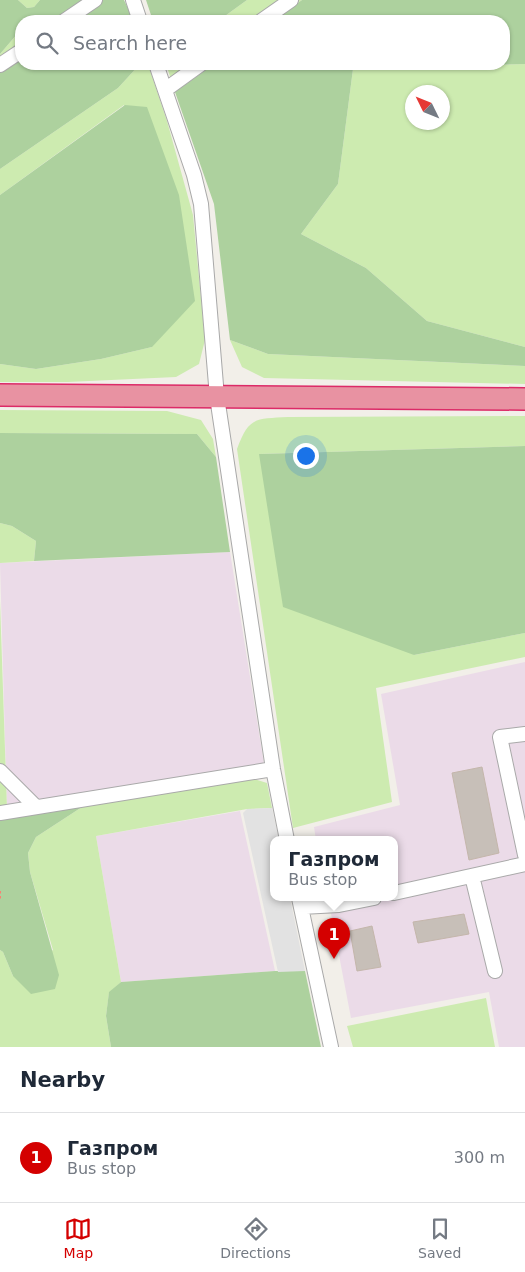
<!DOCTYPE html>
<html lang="en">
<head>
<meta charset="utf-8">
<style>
  body { margin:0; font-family:"DejaVu Sans",sans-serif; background:#f2f2f3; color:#1f2937 }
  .compass { position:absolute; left:405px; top:85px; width:45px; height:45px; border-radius:50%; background:#fff; box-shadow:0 1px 4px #0004; rotate:313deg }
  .you { position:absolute; left:305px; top:455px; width:18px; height:18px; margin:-12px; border:4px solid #fff; border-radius:50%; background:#1a73e8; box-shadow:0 0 0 8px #1a73e833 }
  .badge { display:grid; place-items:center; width:32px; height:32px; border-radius:50%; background:#d40000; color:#fff; font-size:16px; font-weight:700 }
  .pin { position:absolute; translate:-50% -41px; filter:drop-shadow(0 1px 2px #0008) }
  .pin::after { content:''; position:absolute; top:26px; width:18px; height:15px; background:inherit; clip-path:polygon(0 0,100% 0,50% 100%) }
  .popup { position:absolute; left:270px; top:836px; width:128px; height:65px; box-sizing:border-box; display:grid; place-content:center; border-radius:10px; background:#fff; filter:drop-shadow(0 1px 4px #0005); font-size:16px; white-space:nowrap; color:#747a83 }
  .popup b { font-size:19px; color:#1f2937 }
  .popup::after { content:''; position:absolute; left:50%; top:100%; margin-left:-10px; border:10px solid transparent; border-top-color:#fff }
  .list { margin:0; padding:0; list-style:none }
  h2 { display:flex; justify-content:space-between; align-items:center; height:65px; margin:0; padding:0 20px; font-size:21px }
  h2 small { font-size:16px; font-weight:400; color:#747a83 }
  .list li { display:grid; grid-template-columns:32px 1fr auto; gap:15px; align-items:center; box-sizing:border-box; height:90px; padding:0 20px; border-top:1px solid #e0e1e3 }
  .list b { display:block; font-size:19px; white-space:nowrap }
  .list p { margin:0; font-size:16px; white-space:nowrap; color:#747a83 }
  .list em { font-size:16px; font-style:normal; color:#747a83 }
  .icon { flex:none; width:28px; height:28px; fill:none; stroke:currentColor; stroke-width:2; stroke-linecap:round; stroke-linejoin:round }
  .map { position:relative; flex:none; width:525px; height:1047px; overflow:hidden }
  .search { position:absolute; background:#fff; box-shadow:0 1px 4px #0004; left:15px; right:15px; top:15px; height:55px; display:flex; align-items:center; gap:12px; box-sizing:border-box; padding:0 18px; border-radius:20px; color:#747a83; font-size:19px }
  .sheet { height:155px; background:#fff }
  nav { display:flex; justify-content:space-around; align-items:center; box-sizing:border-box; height:70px; border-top:1px solid #e0e1e3; background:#fff; font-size:14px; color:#747a83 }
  nav a { display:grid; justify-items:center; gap:2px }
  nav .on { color:#d40000 }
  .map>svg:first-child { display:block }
</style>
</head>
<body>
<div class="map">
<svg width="525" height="1047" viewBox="0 0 525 1047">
  <rect width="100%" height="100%" fill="#f2efe9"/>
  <!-- industrial -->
  <path fill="#ebdbe8" d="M 230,552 L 264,764 L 7,809 L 0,563 Z
    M 525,662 L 525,1047 L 499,1047 L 489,992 L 351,1018 L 328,898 L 394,898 L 394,840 L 316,840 L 314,827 L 400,805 L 381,694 Z
    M 240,811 L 275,971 L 121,982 L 96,836 Z"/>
  <!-- grass -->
  <path fill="#cdebb0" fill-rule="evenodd" d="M 18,0 L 40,0 L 34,7 L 27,8 Z
    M 247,0 L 302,0 L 273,21 L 218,21 Z
    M 21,32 L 21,56 L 0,72 L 0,54 L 18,33 Z
    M 140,64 L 148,64 L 167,121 L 193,215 L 205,340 L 199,364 L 176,377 L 68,382 L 0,382 L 0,364 L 36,369 L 101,359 L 152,347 L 124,105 L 0,195 L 0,169 L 118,88 Z
    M 166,64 L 214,64 L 175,92 Z
    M 525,64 L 525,347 L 427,321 L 366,268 L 301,234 L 338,184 L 353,69 ZM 412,92 L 442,92 L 442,122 L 412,122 Z
    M 230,340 L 268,354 L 525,366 L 525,384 L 264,378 L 242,367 Z
    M 0,410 L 167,411 L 201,420 L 213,439 L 216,457 L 197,434 L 0,433 Z
    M 525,416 L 525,446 L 259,454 L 414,655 L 525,633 L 525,657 L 376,688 L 392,802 L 293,828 L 237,449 C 249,416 256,419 288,417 Z
    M 0,523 L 12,526 L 36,541 L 34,561 L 0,563 Z
    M 0,601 L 7,809 L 0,810 Z
    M 248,777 L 267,783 L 272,808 L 247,809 L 96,836 L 121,982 L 109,993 L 106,1016 L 111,1047 L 0,1047 L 0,950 L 3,952 L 13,976 L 53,950 L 30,872 L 28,853 L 36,837 L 82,807 Z
    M 486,998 L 495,1047 L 353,1047 L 347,1026 Z"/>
  <!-- forest -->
  <path fill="#add19e" d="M 0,0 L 18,0 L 27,8 L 34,7 L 40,0 L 87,0 L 59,21 L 21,21 L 21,32 L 18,33 L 0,54 Z
    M 99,0 L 124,0 L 134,21 L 71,21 Z
    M 146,0 L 247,0 L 218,21 L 153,21 Z
    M 302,0 L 525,0 L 525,64 L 353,69 L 338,184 L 301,234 L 366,268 L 427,321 L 525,347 L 525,366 L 268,354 L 230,340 L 214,204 L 175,92 L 214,64 L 504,64 L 504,21 L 273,21 Z
    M 21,56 L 21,64 L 140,64 L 118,88 L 0,169 L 0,72 Z
    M 125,105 L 147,107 L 179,195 L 195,301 L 152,347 L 101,359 L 36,369 L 0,364 L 0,195 Z
    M 0,433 L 197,434 L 216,457 L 230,552 L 34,561 L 36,541 L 12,526 L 0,523 Z
    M 525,446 L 525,633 L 414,655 L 283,607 L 259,454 Z
    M 82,807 L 36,837 L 28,853 L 30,872 L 59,975 L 55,989 L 31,994 L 13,976 L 3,952 L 0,950 L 0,820 Z
    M 275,971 L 305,971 L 321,1047 L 111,1047 L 106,1016 L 109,992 L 121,982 Z"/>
  <!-- parking -->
  <path fill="#e2e2e2" d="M 272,808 L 279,840 L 274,840 L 274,898 L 290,898 L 305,971 L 278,972 L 243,813 L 247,809 Z"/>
  <!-- building -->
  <path fill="#c7bfb8" stroke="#c4b6ab" d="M 482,767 L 499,853 L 469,860 L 452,773 Z
    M 464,914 L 469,934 L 418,943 L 413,922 Z
    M 372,926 L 381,967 L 357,971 L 350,931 Z"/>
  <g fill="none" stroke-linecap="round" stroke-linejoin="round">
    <!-- minor casing -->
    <g stroke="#a9a9a9" stroke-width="16">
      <path id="minor" d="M 133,0 L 140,21
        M 64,21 L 95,0
        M 261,21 L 291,0
        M 156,64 L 194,175 L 201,204 L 217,397 L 273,769 L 287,840
        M 0,65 L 21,51
        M 165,90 L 201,64
        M 525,734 L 500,737 L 525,855
        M 0,771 L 36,807
        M 0,813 L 273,769
        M 472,876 L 495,971
        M 394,893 L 525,864
        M 299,898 L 331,1047
        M 301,907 L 339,905 L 374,898"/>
    </g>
    <!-- highway casing -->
    <g stroke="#dc2a67" stroke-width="24">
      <path id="highway" d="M 0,395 L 525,399"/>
    </g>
    <!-- path -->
    <path stroke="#fa8072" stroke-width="2" stroke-dasharray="2.5 2.5" stroke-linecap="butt" d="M 0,891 L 0,899"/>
    <!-- minor -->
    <use href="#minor" stroke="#fff" stroke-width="14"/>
    <!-- highway -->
    <use href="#highway" stroke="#e892a2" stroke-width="21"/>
  </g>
</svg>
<svg class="compass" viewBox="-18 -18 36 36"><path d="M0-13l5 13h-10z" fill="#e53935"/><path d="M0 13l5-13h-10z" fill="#747a83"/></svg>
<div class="you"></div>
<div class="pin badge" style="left:334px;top:959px">1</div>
<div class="popup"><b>Газпром</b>Bus stop</div>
<div class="search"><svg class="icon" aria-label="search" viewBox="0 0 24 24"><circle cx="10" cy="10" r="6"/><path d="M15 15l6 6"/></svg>Search here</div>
</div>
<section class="sheet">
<h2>Nearby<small></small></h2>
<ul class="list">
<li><span class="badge">1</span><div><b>Газпром</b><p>Bus stop</p></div><em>300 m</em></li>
</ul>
</section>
<nav>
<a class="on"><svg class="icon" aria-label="map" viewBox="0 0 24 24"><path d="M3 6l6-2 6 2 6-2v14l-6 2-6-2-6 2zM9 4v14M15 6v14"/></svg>Map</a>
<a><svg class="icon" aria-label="directions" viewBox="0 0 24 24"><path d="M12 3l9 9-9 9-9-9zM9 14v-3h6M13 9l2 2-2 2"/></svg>Directions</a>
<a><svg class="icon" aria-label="saved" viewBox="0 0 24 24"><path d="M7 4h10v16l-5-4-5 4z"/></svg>Saved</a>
</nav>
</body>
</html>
